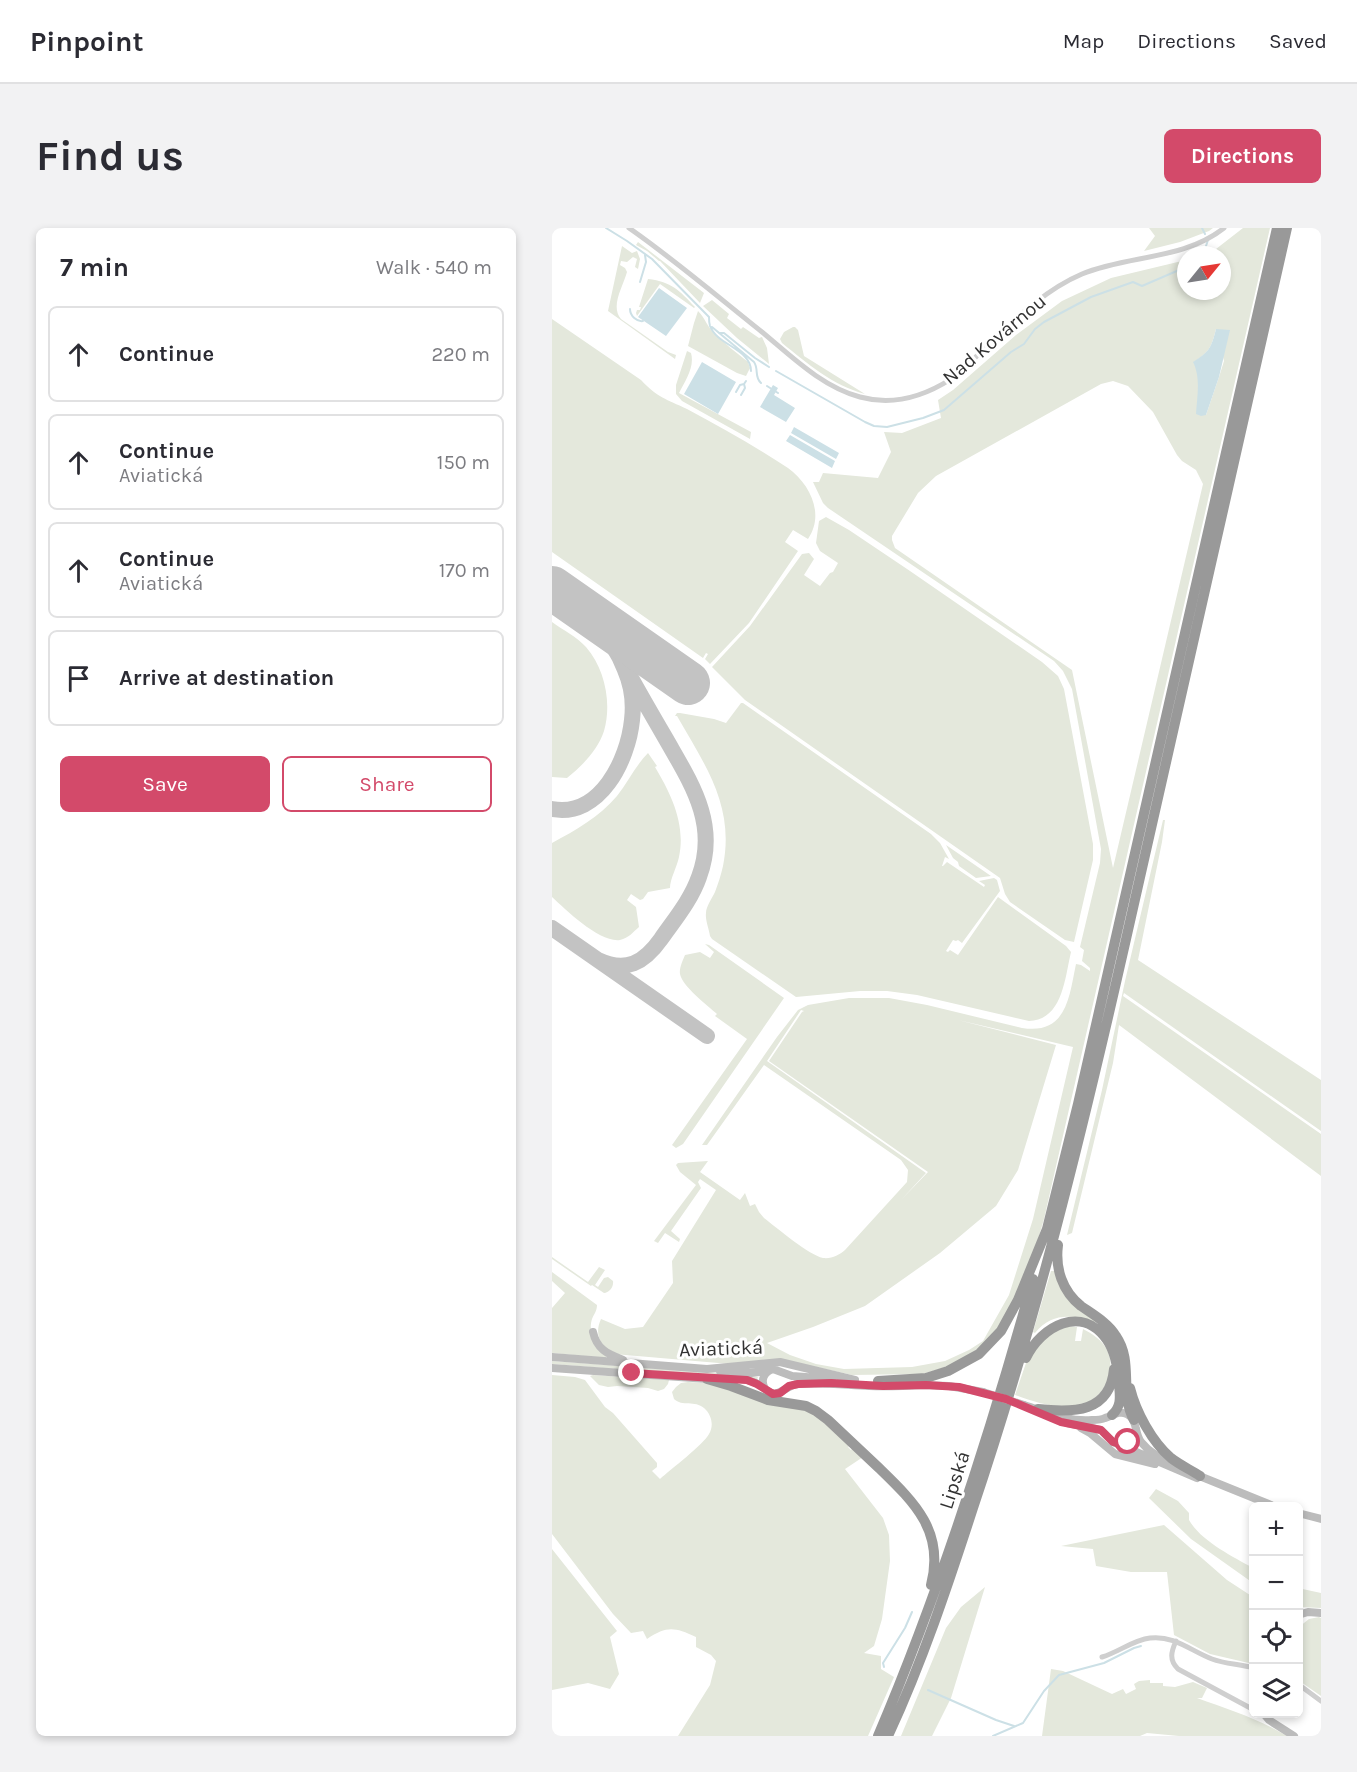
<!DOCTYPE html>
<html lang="en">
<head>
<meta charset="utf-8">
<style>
  body { margin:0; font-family:Karla,sans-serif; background:#f2f2f3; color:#2b2b33 }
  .controls { position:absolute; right:18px; bottom:18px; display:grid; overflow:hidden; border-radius:9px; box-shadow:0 3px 9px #0003 }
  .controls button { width:54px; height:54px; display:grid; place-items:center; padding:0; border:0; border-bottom:2px solid #e1e1e2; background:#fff; color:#2b2b33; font:30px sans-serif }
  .compass { position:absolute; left:625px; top:18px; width:54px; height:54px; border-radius:50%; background:#fff; box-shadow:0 3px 9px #0003; rotate:60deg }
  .stop { position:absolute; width:18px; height:18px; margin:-14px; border:4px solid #d34a6a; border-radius:50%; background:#fff }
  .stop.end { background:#d34a6a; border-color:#fff; box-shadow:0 2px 6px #0008 }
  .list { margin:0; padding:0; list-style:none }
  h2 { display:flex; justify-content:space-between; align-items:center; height:78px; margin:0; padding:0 24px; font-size:26px }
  h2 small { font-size:20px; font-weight:400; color:#7c7c81 }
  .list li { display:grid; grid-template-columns:39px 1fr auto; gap:18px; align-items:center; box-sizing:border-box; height:96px; margin:0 12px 12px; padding:0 12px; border:2px solid #e1e1e2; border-radius:9px }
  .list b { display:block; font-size:22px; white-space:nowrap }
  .list p { margin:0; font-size:20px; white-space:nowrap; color:#7c7c81 }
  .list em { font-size:20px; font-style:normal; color:#7c7c81 }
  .actions { display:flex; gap:12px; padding:18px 24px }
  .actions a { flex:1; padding:14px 0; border:2px solid #d34a6a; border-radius:9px; text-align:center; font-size:21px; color:#d34a6a }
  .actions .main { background:#d34a6a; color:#fff }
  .icon { flex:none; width:33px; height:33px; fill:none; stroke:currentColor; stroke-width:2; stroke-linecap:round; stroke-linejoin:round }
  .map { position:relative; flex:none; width:769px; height:1508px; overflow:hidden; border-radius:9px }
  header { display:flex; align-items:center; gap:36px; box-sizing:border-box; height:84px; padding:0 30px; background:#fff; border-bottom:2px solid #e1e1e2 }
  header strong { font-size:28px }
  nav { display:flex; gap:33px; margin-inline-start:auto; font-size:21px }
  .intro { display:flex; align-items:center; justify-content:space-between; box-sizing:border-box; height:144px; padding:0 36px }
  h1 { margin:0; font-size:42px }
  .button { padding:15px 27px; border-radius:9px; background:#d34a6a; color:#fff; font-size:21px; font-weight:700 }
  main { display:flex; gap:36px; padding:0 36px }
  aside { flex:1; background:#fff; border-radius:9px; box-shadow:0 3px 9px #0003 }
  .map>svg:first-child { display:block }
</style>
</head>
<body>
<header>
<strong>Pinpoint</strong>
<nav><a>Map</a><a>Directions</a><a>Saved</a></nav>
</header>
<div class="intro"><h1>Find us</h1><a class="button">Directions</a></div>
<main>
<aside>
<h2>7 min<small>Walk · 540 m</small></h2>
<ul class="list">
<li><svg class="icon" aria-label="ahead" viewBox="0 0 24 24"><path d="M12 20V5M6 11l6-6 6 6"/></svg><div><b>Continue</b></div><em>220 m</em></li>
<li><svg class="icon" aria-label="ahead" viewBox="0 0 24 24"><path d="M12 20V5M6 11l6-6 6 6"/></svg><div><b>Continue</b><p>Aviatická</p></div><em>150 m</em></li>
<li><svg class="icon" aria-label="ahead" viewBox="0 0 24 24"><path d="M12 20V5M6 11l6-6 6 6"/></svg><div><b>Continue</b><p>Aviatická</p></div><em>170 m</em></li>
<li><svg class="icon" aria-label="arrive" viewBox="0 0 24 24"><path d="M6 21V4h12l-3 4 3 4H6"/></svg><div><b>Arrive at destination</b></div></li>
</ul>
<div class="actions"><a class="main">Save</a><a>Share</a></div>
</aside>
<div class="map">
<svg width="769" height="1508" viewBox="0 0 769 1508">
  <rect width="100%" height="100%" fill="#fff"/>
  <!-- green -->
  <path fill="#e4e8dc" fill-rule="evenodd" d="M 597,0 L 661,0 L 657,3 L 628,14 L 592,23 L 603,8 Z
    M 691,0 L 718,0 L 492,991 L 482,1025 L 454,1090 L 433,1116 L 401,1137 L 370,1146 L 300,1147 L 242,1134 L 178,1136 L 62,1126 C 48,1118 42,1106 49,1091 L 73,1101 L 91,1099 L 121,1055 L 120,1033 L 164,962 L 148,951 L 146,954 L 149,960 L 119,1003 L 128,1011 L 127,1014 L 113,1005 L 106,1015 L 102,1013 L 144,957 L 128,944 L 124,937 L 126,935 L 156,933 L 148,944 L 188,972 L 193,965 L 198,978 L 203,976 L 207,984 L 212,990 C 225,1000 257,1027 271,1030 C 280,1031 287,1027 293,1022 L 355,954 L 356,942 L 349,932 L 212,837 L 155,917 L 150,917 L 225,809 L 246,782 L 256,777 L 297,770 L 337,770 L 375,777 L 470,800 C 515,807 517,769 524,736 L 529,737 L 538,743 L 538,740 L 530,733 L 532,722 L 528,719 L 548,635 L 549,621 L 520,461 L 511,443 L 502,433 L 276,280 L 271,275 L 261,254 L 267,254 L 271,245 L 326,250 L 339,224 L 332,204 L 350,205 L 389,190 L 386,172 L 401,162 L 464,107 L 510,73 L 559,50 L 634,32 L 634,63 L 670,63 L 670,27 L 648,27 L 664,21 ZM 664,101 L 672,133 L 667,149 L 654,187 L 645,142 L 642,134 C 658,123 659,120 664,101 ZM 561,153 L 576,158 L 601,184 L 625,227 L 630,233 L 644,242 L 651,256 L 561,640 L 520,442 L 343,320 L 340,312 L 340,308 L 366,265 L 384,248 L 549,156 ZM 249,782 L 252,783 L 250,784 L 217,833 L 376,944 L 349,972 L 374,945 L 215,833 ZM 406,792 L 521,819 L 481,991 L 457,1067 L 431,1113 L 417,1122 L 393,1133 L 360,1139 L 292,1141 L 264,1136 L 238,1127 L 215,1115 L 261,1099 L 313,1078 L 388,1025 L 444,978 L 466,942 L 504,817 Z
    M 86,14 L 152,65 L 148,75 L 108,33 L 107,33 L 95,23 L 84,17 Z
    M 70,18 L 80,25 L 85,23 L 88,31 L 86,41 L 83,39 L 85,31 L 81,29 L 75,34 L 69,33 L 68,37 L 73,40 L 75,44 C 71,59 58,78 69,91 L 116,124 L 124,127 L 123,131 L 56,83 Z
    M 96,51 C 120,54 127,62 143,79 L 142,80 L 108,56 L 85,88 L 84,85 L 85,82 L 88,82 L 89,79 L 87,79 Z
    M 160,72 L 177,86 L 175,90 L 189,101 L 191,99 L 207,110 L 210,109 L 215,120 L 217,136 L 185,110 L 151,78 Z
    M 146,83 C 154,91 155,99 163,106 C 173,116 185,125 196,134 L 198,140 L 194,148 L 185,145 L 136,118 L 142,95 Z
    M 0,91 L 89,152 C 106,170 114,171 135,181 C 169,199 204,219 236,240 C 258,256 273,286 256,311 L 241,302 L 233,314 L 246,323 L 197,395 L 158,436 L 153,431 L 156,426 L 154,425 L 151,430 L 0,324 Z
    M 241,99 L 243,99 L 246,102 L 252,128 L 313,166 C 280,157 256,136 230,115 L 228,111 L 232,104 Z
    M 135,123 L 139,125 C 143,139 133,153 127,165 L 199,204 L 198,211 L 130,173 L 124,166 L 124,157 Z
    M 274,289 L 297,302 L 358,343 L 490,434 L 506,448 L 512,461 L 541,616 L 541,632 L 522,714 L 513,712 L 458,674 L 453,666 L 448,650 L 193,472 L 160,439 L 198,398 L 250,326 L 257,325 L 262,331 L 252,347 L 268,358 L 278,345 L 281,344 L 286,335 L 268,323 L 264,315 L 267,293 Z
    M 0,394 C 11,402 25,409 34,419 C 53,441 60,475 52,503 C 46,522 30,538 15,550 L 0,549 Z
    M 189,475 L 191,475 L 379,606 L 388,615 L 397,631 L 393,629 L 390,638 L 391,638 L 395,634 L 432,659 L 433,657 L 427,653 L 442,650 L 445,652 L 448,663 L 410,715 L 406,712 L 404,713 L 401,712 L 394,723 L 396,724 L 398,722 L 406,727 L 446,669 L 514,718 L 519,724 C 513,749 511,792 477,793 L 365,767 L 335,763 L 308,763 L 244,769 L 160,711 L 158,708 C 157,701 153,692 154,685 C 154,679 160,670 163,664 C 166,656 169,647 171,638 C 183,578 153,537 125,488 L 123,488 L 125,485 L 128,485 L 162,491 L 174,495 Z
    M 96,525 L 105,538 L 103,539 C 119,566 134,596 127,629 C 125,639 118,651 118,660 L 96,664 L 91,671 L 88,672 L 79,666 L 75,672 L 84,679 L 87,699 C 81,704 77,710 68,712 C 48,715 14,682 0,669 L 0,615 C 24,602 47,589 65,568 C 76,554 84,537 96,525 Z
    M 611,592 L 613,592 L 610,614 L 586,732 L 769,852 L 769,903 L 572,765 L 571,768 L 769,906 L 769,948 L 567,797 L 561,835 L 520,1005 L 515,1007 L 550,862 L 573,753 Z
    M 394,617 L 439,648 L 424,650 L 407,638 L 406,634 L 401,630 Z
    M 153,716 L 157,717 L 232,770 L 131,916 L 124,920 L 120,917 L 195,811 L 163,788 L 165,786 C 156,778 130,758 128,746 C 127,740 131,732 133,727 L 148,724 L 158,730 L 162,724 Z
    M 0,1029 L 36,1054 L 47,1039 L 53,1042 L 43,1057 L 46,1059 L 52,1050 L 56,1049 L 61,1053 C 62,1059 57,1065 52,1065 L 40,1057 L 39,1058 L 0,1031 Z
    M 499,1043 L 502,1043 L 548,1096 C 524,1088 502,1082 483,1105 L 481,1104 Z
    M 0,1044 L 45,1077 C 45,1083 42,1086 40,1091 C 35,1107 46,1116 55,1128 L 54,1130 L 0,1125 L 0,1080 L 13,1065 L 0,1053 Z
    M 518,1098 L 525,1099 L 523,1113 L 529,1113 L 531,1101 C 541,1106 550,1112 555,1122 C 566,1145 550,1172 527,1178 C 523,1179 517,1179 513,1179 C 494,1178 480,1173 463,1167 L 474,1135 L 496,1105 Z
    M 0,1133 L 183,1146 L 206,1149 L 205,1152 L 0,1136 Z
    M 0,1147 L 23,1149 L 33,1152 L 53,1179 L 61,1185 L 105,1235 L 105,1239 L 100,1243 L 108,1251 C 118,1242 152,1216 157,1206 C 162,1198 160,1187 152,1180 C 143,1172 130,1179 122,1171 L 120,1164 L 124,1159 L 129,1155 L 136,1154 L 151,1155 L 169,1158 L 257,1182 L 298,1217 L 296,1219 L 299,1222 L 301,1220 L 311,1229 L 293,1241 L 331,1290 L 337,1307 L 338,1333 L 330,1391 L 322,1418 L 312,1425 L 329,1428 L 329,1441 L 342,1449 L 316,1508 L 126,1508 L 158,1457 L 164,1433 L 159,1427 L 144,1419 L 144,1409 C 122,1399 115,1398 95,1411 L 91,1403 L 79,1405 L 61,1386 L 0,1306 Z
    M 41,1147 L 117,1152 L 116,1156 L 112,1161 L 106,1163 L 96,1160 L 65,1158 L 56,1159 L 47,1157 L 38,1148 Z
    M 604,1261 L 626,1273 L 637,1285 L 637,1292 C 649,1313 680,1328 701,1340 L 701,1355 L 639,1311 L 597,1270 Z
    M 612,1297 L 675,1352 L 701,1369 L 701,1436 L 658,1426 L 622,1407 L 615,1344 L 579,1344 L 544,1338 L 541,1321 L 509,1318 Z
    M 0,1321 L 65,1403 L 58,1409 L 67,1446 L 58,1461 L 36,1455 L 0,1462 Z
    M 433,1359 L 399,1470 L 380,1508 L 349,1508 L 394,1400 L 409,1379 Z
    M 746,1360 L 769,1365 L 769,1380 L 747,1379 Z
    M 767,1389 L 769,1390 L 769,1468 L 746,1452 L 747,1399 L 757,1391 Z
    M 499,1441 L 511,1443 L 560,1466 L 571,1461 L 574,1466 L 584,1461 L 582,1456 L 587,1453 L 598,1452 L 598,1455 L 611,1455 L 611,1458 L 623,1459 L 641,1454 L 655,1460 L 650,1470 L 645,1470 C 676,1481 707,1491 735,1508 L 627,1508 L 595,1505 L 588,1508 L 490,1508 Z"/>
  <!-- water -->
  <path fill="#cce0e6" d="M 107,60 L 135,80 L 114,108 L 86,89 Z
    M 664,101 L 678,102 L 667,149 L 654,187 L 649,188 L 644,186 C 645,169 649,150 641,134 C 658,123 659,120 664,101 Z
    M 150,134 L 184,154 L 166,186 L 132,166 Z
    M 221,157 L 226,160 L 222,167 L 243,180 L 234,194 L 208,179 Z
    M 242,199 L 287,225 L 284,231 L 239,205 Z
    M 238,207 L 283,233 L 280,240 L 234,213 Z"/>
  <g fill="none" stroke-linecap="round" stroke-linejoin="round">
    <!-- stream -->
    <path stroke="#cce0e6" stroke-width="2" d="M 54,0 L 75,13 L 100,31 L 157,89 C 157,92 157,95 158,98 C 165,117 199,121 199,143
      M 650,0 L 653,6
      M 646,27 L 653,21 L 656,12
      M 88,54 L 94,34 L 93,27
      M 78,81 C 78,88 85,94 91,93
      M 160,99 L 202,134 C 207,141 202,149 209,155
      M 167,105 L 172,105 L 203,130 L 217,139
      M 224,143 L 313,194 L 322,198 L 335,199 L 371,190 L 392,182 L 459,124 L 472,116 L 483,101 L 492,94 L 539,69 L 581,54 L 590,58 L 634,39
      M 215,158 L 226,165
      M 184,164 L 188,157 L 192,156
      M 189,167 L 193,160 L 192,156 L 194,153
      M 332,1439 L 331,1435 L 353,1400 L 360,1384
      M 376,1462 L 444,1492 L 462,1498
      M 441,1508 L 471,1495 L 492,1463 L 507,1447 L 552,1435 L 582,1420 L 589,1418"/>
    <!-- taxiway -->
    <path stroke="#c3c3c3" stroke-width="16" d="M 0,361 C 33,384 58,403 73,442 C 80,458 82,475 80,492 C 76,532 48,590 0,581
      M 0,700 L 155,808
      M 46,732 C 74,745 92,735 109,711 C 123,691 139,672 147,649 C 167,596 139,555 114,511 C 100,487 86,463 73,439"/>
    <!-- runway -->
    <path stroke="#c3c3c3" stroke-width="44" d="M 0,360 L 136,455"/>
    <!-- street -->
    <path stroke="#cfcfcf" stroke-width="5" d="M 77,0 C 123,32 166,69 210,104 C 239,128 270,159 308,169 C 341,178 371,169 399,151 C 442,116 478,68 530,46 C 576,27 632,32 672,0
      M 624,1413 C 619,1424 617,1432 626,1441 L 702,1482
      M 550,1429 C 567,1424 581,1412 598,1410 C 622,1407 639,1423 660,1431 C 673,1436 688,1436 702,1440
      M 746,1456 L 769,1473"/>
    <!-- secondary -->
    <path stroke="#bcbcbc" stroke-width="8" d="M 41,1104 C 45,1122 56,1126 71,1132
      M 0,1129 L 155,1141 L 228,1134 L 303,1152
      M 0,1140 L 155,1151 C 167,1149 193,1150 204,1155 C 210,1158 214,1163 221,1166 C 231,1165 236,1157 246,1156 C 270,1154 293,1157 317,1158 C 336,1159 355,1158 374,1157
      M 168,1143 L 199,1145 L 215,1143
      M 370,1157 L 397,1158 L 431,1164
      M 213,1161 C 208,1152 212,1144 221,1141 L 240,1148 L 280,1151
      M 472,1177 C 495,1184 515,1194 540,1192 C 544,1192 549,1192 553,1190 C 561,1188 566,1182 575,1186 C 586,1192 582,1205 589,1214 C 597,1224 611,1232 623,1237
      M 515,1195 L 549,1202 L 561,1214 L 645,1250
      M 529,1200 L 538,1205 L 563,1226 L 603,1236
      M 566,1215 C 576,1216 582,1211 584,1201
      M 645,1247 L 719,1277
      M 746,1285 L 769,1291
      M 746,1387 L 756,1384 L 769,1385
      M 712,1486 L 717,1492 L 742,1508"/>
    <!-- highway -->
    <path stroke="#999" stroke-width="10" d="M 506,1017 C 503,1040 510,1063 529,1078 C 542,1087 556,1095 564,1108 C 582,1134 567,1165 582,1192
      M 474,1130 C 489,1098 530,1076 555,1112 C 564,1125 566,1141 567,1156 C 568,1168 570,1178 560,1187
      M 155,1151 L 179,1158 L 216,1172 L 254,1178 L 264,1183 L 276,1192 C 293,1208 310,1224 327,1240 C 362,1274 393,1303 379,1357
      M 326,1153 L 374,1150 L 396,1143 L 427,1126 L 449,1103 L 466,1072 L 495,1001 L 526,876 L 725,0
      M 578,1160 C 584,1184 600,1214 619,1230 C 628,1237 639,1242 648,1248
      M 486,1181 C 521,1185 558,1185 562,1141
      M 326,1508 C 389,1360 438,1206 481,1051
      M 336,1508 C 370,1435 396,1357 421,1280 C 483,1096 529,909 572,720 C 626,480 680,240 735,0"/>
    <!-- secondary-bridge -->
    <path stroke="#bcbcbc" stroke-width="8" d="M 431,1164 L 472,1177"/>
  </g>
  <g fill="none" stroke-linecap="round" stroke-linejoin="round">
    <!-- route -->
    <path stroke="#d34a6a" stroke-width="8" d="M 80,1145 L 195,1152 L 205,1156 L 221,1166 L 228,1165 L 237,1158 L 246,1156 L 279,1155 L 331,1158 L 374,1157 L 407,1159 L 454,1171 L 509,1194 L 549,1202 L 561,1214 L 568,1216 L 576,1214"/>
  </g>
  <g text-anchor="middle" stroke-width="6" stroke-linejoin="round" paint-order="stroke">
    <!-- street labels -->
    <g font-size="20" fill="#323232" stroke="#fff">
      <text transform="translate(442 111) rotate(-40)" y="7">Nad Kovárnou</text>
      <text transform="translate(169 1120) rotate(-2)" y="7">Aviatická</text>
      <text transform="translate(402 1252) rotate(-72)" y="7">Lipská</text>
    </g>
  </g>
</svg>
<div class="controls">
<button>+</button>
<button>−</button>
<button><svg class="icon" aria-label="locate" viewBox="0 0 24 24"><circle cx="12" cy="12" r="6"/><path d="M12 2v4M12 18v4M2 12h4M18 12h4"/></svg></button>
<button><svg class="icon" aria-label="layers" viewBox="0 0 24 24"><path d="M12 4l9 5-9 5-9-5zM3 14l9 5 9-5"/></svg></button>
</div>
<svg class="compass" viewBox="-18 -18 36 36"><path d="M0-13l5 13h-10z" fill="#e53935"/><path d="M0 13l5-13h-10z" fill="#7c7c81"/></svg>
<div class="stop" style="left:576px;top:1214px"></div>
<div class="stop end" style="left:80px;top:1145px"></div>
</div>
</main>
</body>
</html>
